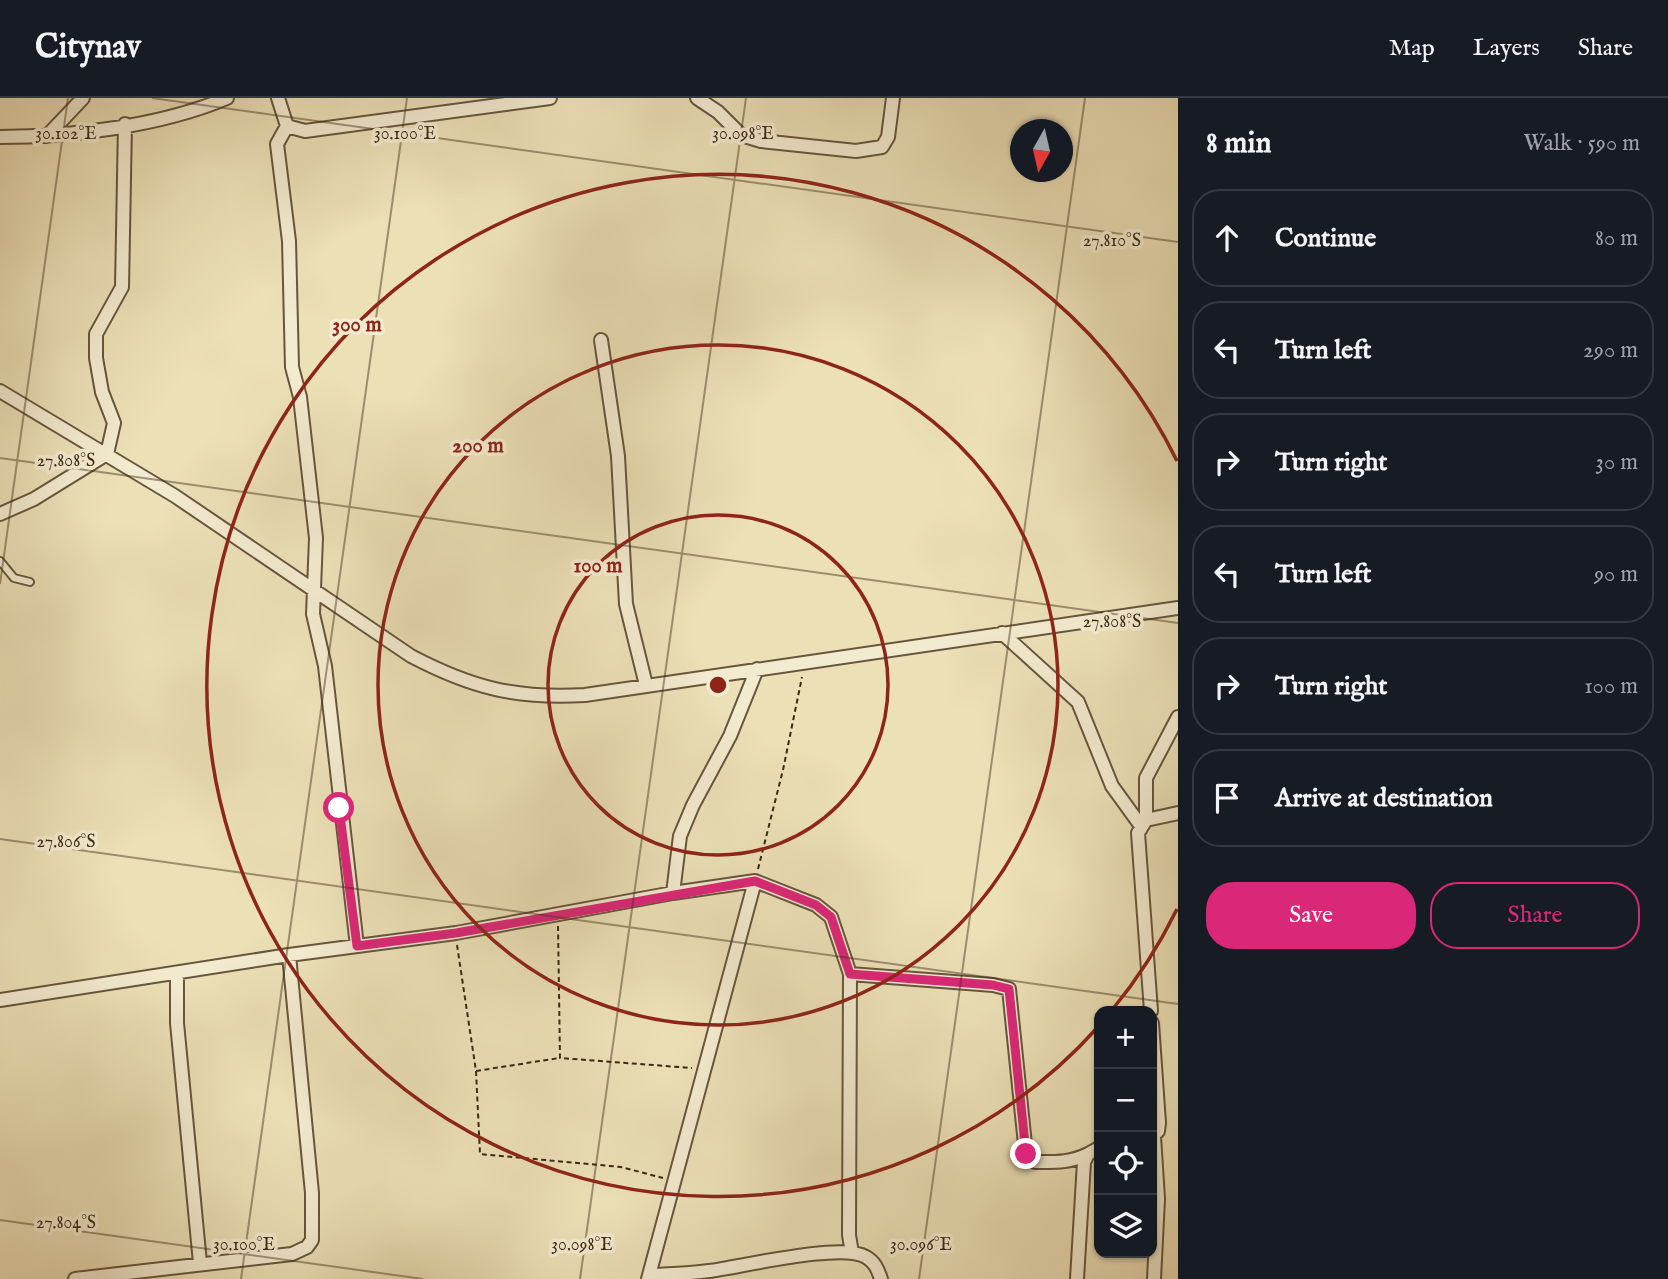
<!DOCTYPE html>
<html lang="en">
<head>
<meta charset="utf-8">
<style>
  body { margin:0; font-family:"IM FELL English",serif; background:#20242c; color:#f1f3f6 }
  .controls { position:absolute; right:21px; bottom:21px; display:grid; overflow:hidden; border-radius:14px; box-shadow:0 2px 5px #0004 }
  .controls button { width:63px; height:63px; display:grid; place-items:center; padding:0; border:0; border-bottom:2px solid #363941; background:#171b24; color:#f1f3f6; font:35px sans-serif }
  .compass { position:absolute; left:1010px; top:21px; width:63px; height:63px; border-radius:50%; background:#171b24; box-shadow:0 2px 5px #0004; rotate:188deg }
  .stop { position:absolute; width:21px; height:21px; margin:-16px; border:5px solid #db2777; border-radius:50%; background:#fff }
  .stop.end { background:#db2777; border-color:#fff; box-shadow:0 2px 7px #0008 }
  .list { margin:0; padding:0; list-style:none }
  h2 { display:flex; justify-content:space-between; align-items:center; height:91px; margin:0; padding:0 28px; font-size:30px }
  h2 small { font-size:23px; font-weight:400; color:#9ea1a6 }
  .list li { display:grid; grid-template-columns:46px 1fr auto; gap:21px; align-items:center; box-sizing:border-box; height:98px; margin:0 14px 14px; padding:0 14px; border:2px solid #363941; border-radius:28px }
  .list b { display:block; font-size:26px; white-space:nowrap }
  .list em { font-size:23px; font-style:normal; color:#9ea1a6 }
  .actions { display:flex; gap:14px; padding:21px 28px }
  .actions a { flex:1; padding:16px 0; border:2px solid #db2777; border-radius:28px; text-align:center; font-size:24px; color:#db2777 }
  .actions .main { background:#db2777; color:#fff }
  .icon { flex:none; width:38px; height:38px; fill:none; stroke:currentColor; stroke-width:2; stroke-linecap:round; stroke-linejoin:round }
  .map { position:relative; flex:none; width:1178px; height:1181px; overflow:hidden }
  header { display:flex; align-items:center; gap:42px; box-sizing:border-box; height:98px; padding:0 35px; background:#171b24; border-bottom:2px solid #363941 }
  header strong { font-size:33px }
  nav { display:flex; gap:38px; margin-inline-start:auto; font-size:24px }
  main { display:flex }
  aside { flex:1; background:#171b24 }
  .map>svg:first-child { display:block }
</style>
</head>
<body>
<header>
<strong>Citynav</strong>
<nav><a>Map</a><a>Layers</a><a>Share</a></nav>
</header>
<main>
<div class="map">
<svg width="1178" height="1181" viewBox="0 0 1178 1181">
  <rect width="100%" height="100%" fill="#ece0b7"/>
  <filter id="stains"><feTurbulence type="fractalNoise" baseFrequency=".00286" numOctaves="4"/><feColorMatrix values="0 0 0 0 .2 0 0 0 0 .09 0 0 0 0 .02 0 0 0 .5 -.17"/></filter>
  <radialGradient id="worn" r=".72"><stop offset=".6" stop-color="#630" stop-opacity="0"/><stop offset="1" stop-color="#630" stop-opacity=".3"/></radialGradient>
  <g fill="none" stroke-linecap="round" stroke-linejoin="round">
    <!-- lane casing -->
    <g stroke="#67563d" stroke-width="10">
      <path id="lane" d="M 0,463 L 14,480 L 30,484"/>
    </g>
    <!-- street casing -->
    <g stroke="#67563d" stroke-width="16">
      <path id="street" d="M 278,0 L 287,28 L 305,33 L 550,0
        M 697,0 L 718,14 L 741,37 L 761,43 L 856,53 L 882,49 L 888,39 L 893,0
        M 287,28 L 277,46 L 289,143 L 292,269 L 300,299 L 316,440 L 313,516 L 325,568 L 357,848
        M 47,38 L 83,0
        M 0,39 C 71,39 161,28 227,0
        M 601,242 L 618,358 L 626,506 L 646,587
        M 0,293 L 175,398 L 411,558 C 472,590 516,601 585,597 L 1178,510
        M 0,416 L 34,401 L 107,356 L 114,325 L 102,294 L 96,260 L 96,236 L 122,189 L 125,26
        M 1002,535 L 1078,604 L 1112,688 L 1141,728
        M 1146,722 L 1146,680 L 1178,619
        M 673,795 L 755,783 L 816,807 L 831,819 L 850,876 L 849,1137 L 852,1155
        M 177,876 L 177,925 L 200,1165
        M 850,876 L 993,887 L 1009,891 L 1026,1056 L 1035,1064 C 1055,1064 1070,1065 1088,1056
        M 0,902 L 289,857 L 456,835 L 673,795 L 680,738 L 693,707 L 730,638 L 757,571
        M 1151,913 L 1138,735 L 1146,722 L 1178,715
        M 1152,925 L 1159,1025 L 1158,1033 L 1152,1039
        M 649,1177 C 670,1176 689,1176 709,1173 C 741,1169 842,1144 866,1159 C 875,1164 878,1172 881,1181
        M 75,1181 L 292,1156 L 307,1149 L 312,1142 L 312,1095 L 289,857
        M 648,1181 L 755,783
        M 1077,1181 L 1084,1064 L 1088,1056 L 1099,1050
        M 1154,1181 L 1158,1101 L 1154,1038"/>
    </g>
    <!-- path -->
    <path stroke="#3b2814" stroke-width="2" stroke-dasharray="5 3.5" stroke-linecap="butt" d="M 758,771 L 783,672 L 802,579
      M 558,828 L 560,960 L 692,970
      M 457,847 L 476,973 L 559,960
      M 476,973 L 480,1056 L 621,1069 L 663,1080"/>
    <!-- lane -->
    <use href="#lane" stroke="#f3ebd0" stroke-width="6"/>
    <!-- street -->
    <use href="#street" stroke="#f3ebd0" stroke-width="12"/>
  </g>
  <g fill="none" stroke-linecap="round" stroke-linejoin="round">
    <!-- route -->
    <path stroke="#db2777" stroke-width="9" d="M 339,710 L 357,848 L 456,835 L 755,783 L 816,807 L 831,819 L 850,876 L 993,887 L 1009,891 L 1026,1056"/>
  </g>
  <!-- ticks -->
  <path fill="none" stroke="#3b2814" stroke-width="2" stroke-opacity="0.45" d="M 152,0 L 1178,144M 0,360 L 1178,525M 0,486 L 68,0M 0,741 L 1178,906M 0,1122 L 423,1181M 241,1181 L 407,0M 580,1181 L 746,0M 919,1181 L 1085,0"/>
  <!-- distance rings -->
  <g fill="none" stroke="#8f2418" stroke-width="3.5">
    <circle cx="718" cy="587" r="170"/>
    <circle cx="718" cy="587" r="340"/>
    <path d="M1177 811A511 511 0 0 1 1112 912M1098 929A511 511 0 1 1 1177 363"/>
  </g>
  <g font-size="18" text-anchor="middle" fill="#3b2814" stroke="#f3ebd0" stroke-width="7" stroke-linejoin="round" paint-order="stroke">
    <text x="66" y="41">30.102°E</text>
    <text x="405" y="41">30.100°E</text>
    <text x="743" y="41">30.098°E</text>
    <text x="1112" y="148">27.810°S</text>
    <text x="66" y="368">27.808°S</text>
    <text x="1112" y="529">27.808°S</text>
    <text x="66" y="749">27.806°S</text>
    <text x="66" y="1130">27.804°S</text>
    <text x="244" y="1152">30.100°E</text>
    <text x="582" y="1152">30.098°E</text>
    <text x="921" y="1152">30.096°E</text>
  </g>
  <circle cx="718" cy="587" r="10" fill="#8f2418" stroke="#f3ebd0" stroke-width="3.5"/>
  <g font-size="21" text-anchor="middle" font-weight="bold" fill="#8f2418" stroke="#f3ebd0" stroke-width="7" stroke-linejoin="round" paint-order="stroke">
    <text x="357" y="233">300 m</text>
    <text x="478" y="354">200 m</text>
    <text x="598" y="474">100 m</text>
  </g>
  <rect width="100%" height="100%" filter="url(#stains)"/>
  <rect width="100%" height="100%" fill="url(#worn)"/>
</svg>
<div class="controls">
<button>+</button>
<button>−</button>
<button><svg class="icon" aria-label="locate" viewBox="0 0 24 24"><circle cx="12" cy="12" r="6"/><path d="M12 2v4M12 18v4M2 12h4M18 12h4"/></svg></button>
<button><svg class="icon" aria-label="layers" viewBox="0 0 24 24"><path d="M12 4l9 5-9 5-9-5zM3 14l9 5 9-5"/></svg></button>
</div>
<svg class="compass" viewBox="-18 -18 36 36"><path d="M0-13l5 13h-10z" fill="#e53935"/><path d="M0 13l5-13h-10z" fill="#9ea1a6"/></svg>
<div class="stop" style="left:339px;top:710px"></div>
<div class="stop end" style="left:1026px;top:1056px"></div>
</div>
<aside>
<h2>8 min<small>Walk · 590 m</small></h2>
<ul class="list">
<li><svg class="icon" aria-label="ahead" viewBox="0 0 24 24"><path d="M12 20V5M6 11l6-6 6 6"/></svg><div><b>Continue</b></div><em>80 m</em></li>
<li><svg class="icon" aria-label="left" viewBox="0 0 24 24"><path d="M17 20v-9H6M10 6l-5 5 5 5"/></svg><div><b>Turn left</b></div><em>290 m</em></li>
<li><svg class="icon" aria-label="right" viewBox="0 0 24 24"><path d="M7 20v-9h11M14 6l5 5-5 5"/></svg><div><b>Turn right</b></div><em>30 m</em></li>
<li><svg class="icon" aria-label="left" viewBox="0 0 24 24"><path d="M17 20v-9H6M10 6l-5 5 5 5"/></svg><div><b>Turn left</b></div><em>90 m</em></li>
<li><svg class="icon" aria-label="right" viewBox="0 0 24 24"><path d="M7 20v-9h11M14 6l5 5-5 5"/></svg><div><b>Turn right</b></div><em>100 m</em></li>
<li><svg class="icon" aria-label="arrive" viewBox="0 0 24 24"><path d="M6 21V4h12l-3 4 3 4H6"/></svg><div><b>Arrive at destination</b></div></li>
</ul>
<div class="actions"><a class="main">Save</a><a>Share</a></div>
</aside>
</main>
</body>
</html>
